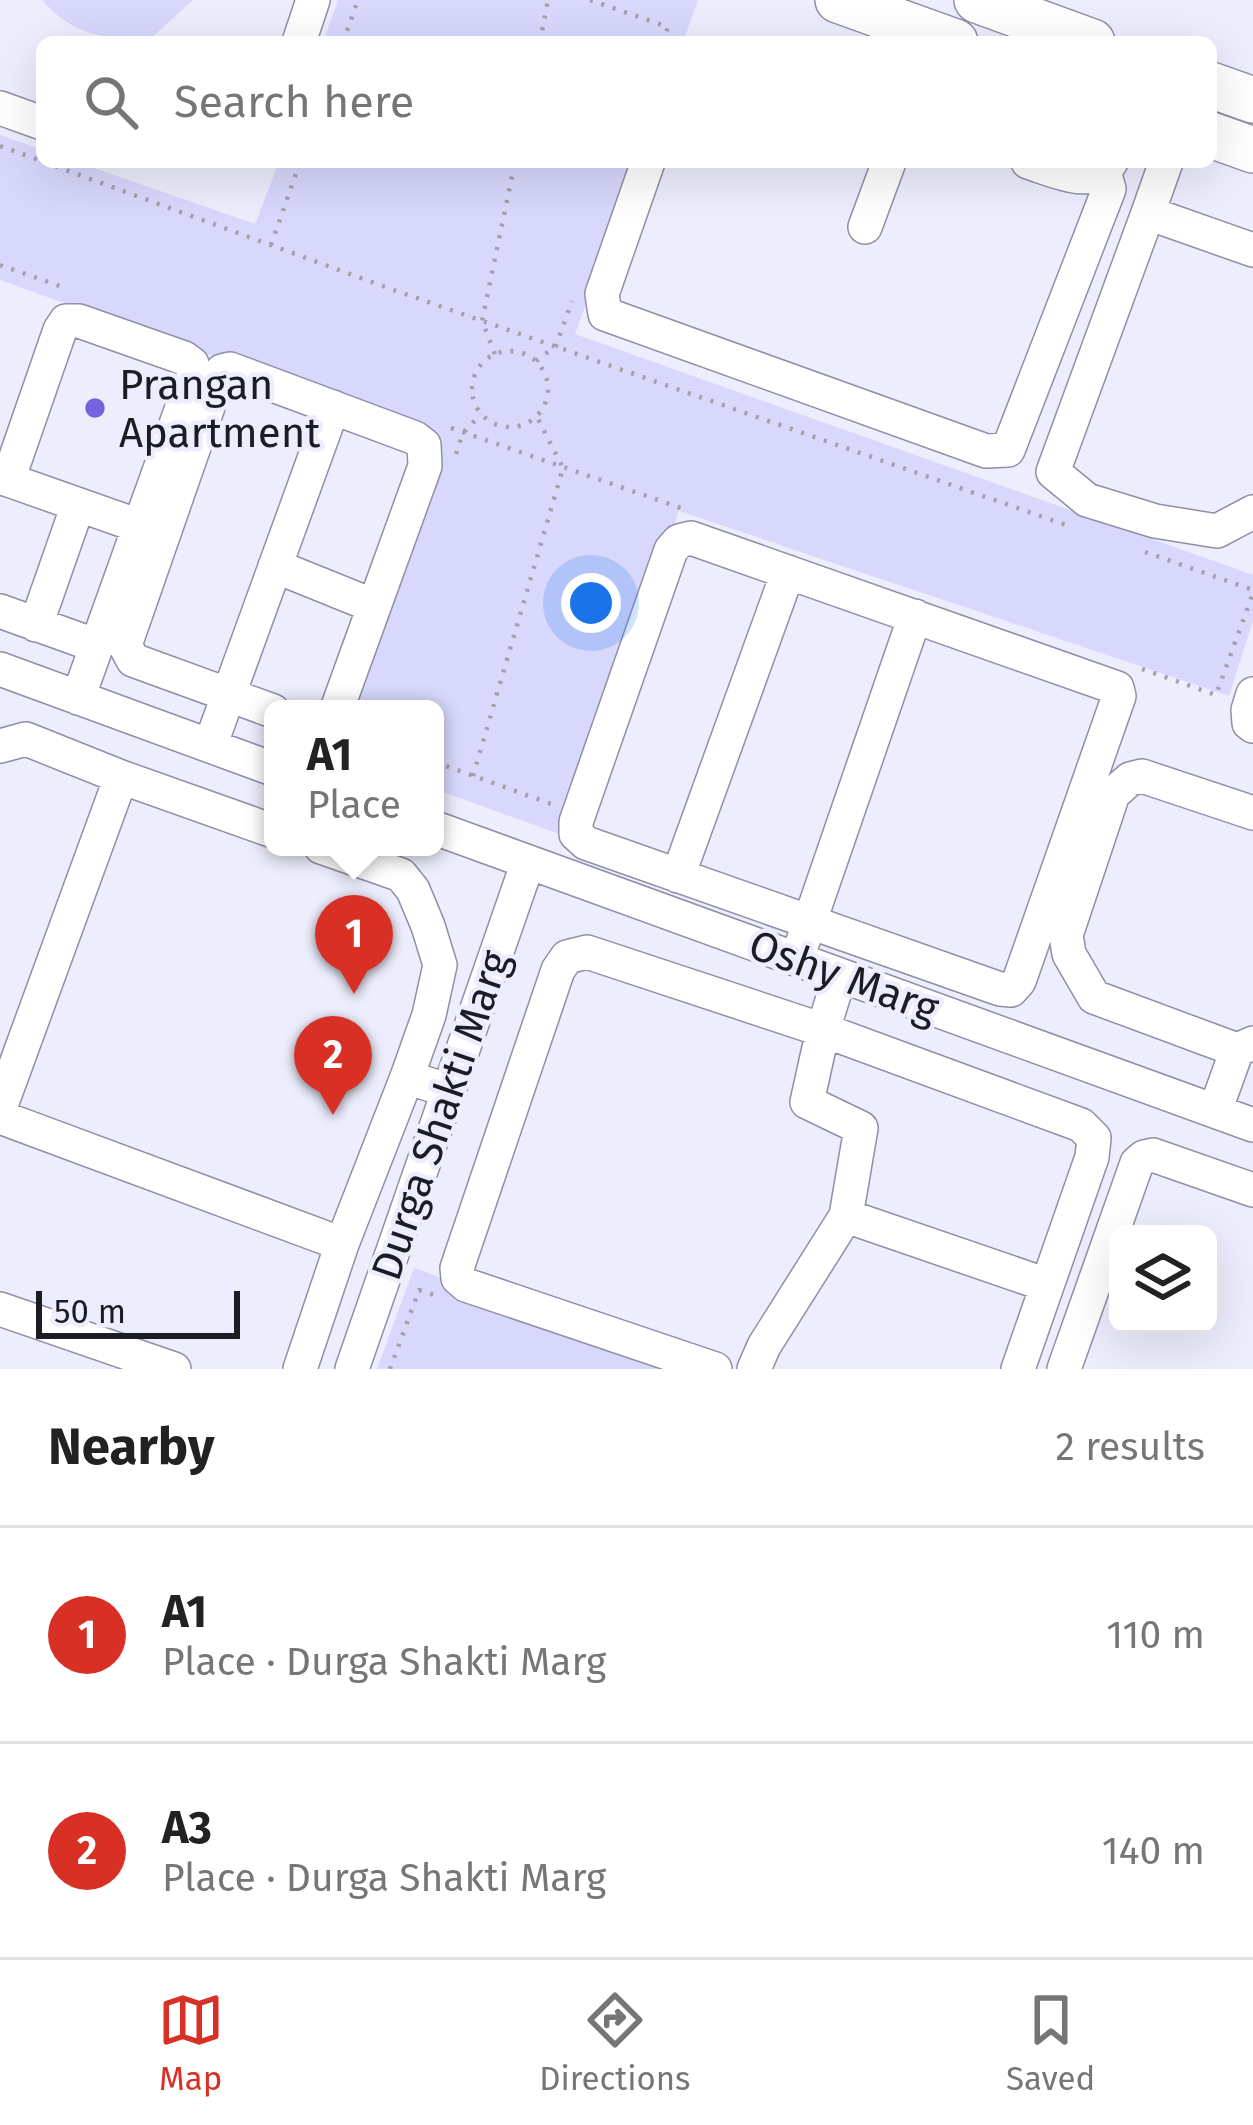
<!DOCTYPE html>
<html lang="en">
<head>
<meta charset="utf-8">
<style>
  body { margin:0; font-family:"Fira Sans",sans-serif; background:#f6f6f6; color:#222 }
  .controls { position:absolute; right:36px; bottom:36px; display:grid; overflow:hidden; border-radius:18px; box-shadow:0 12px 48px #0002 }
  .controls button { width:108px; height:108px; display:grid; place-items:center; padding:0; border:0; border-bottom:3px solid #e0e0e0; background:#fff; color:#222; font:60px sans-serif }
  .scale { position:absolute; left:36px; bottom:30px; width:204px; box-sizing:border-box; padding-left:12px; border:6px solid #1c1c25; border-top:0; font-size:33px; line-height:42px; white-space:nowrap; color:#1c1c25; -webkit-text-stroke:9px #ededfd; paint-order:stroke }
  .you { position:absolute; left:591px; top:603px; width:42px; height:42px; margin:-30px; border:9px solid #fff; border-radius:50%; background:#1a73e8; box-shadow:0 0 0 18px #1a73e833 }
  .badge { display:grid; place-items:center; width:78px; height:78px; border-radius:50%; background:#d93025; color:#fff; font-size:39px; font-weight:700 }
  .pin { position:absolute; translate:-50% -99px; filter:drop-shadow(0 3px 6px #0008) }
  .pin::after { content:''; position:absolute; top:63px; width:42px; height:36px; background:inherit; clip-path:polygon(0 0,100% 0,50% 100%) }
  .popup { position:absolute; left:264px; top:700px; width:180px; height:156px; box-sizing:border-box; display:grid; place-content:center; border-radius:18px; background:#fff; filter:drop-shadow(0 3px 9px #0005); font-size:39px; white-space:nowrap; color:#767676 }
  .popup b { font-size:45px; color:#222 }
  .popup::after { content:''; position:absolute; left:50%; top:100%; margin-left:-24px; border:24px solid transparent; border-top-color:#fff }
  .list { margin:0; padding:0; list-style:none }
  h2 { display:flex; justify-content:space-between; align-items:center; height:156px; margin:0; padding:0 48px; font-size:51px }
  h2 small { font-size:39px; font-weight:400; color:#767676 }
  .list li { display:grid; grid-template-columns:78px 1fr auto; gap:36px; align-items:center; box-sizing:border-box; height:216px; padding:0 48px; border-top:3px solid #e0e0e0 }
  .list b { display:block; font-size:45px; white-space:nowrap }
  .list p { margin:0; font-size:39px; white-space:nowrap; color:#767676 }
  .list em { font-size:39px; font-style:normal; color:#767676 }
  .icon { flex:none; width:66px; height:66px; fill:none; stroke:currentColor; stroke-width:2; stroke-linecap:round; stroke-linejoin:round }
  .map { position:relative; flex:none; width:1253px; height:1369px; overflow:hidden }
  .search { position:absolute; background:#fff; box-shadow:0 12px 48px #0002; left:36px; right:36px; top:36px; height:132px; display:flex; align-items:center; gap:30px; box-sizing:border-box; padding:0 42px; border-radius:18px; color:#767676; font-size:45px }
  .sheet { height:588px; background:#fff }
  nav { display:flex; justify-content:space-around; align-items:center; box-sizing:border-box; height:168px; border-top:3px solid #e0e0e0; background:#fff; font-size:33px; color:#767676 }
  nav a { display:grid; justify-items:center; gap:6px }
  nav .on { color:#d93025 }
  .map>svg:first-child { display:block }
</style>
</head>
<body>
<div class="map">
<svg width="1253" height="1369" viewBox="0 0 1253 1369">
  <rect width="100%" height="100%" fill="#ededfd"/>
  <!-- green -->
  <path fill="#d8d8fd" d="M 42,0 L 193,0 L 150,39 C 105,39 73,36 42,0 Z
    M 338,0 L 698,0 L 683,42 L 323,42 Z
    M 0,135 L 42,150 L 42,162 L 77,162 L 255,224 L 279,162 L 638,162 L 575,334 L 1253,575 L 1253,621 L 1229,696 L 679,511 L 562,835 L 435,789 L 435,709 L 343,709 L 441,438 L 0,280 Z
    M 414,1268 L 693,1369 L 377,1369 Z"/>
  <g fill="none" stroke-linecap="round" stroke-linejoin="round">
    <!-- street casing -->
    <g stroke="#8f8fa6" stroke-width="36">
      <path id="street" d="M 299,42 L 313,0
        M 0,108 L 42,123
        M 648,162 L 602,294 L 605,314 L 986,451 L 1008,450 L 1109,189 L 1104,171
        M 1028,162 C 1054,170 1094,191 1111,162
        M 1148,213 L 1166,162
        M 865,227 L 889,162
        M 1253,250 L 1148,213 L 1053,472 L 1087,500 L 1155,521 L 1217,531 L 1253,512
        M 0,477 L 139,526
        M 8,480 L 60,330 L 66,321 L 79,321 L 184,358 L 192,364 L 194,374 L 78,698
        M 691,538 L 1117,688 L 1119,696 L 1019,981 L 1011,990 L 1000,989 L 586,843 L 576,834 L 576,822 L 671,550 L 679,541 Z
        M 275,566 L 374,606
        M 0,611 L 97,646
        M 36,625 L 78,505
        M 0,669 L 273,769
        M 1253,694 L 1248,710 L 1249,723 L 1253,726
        M 273,711 L 133,660 L 125,645 L 218,378 L 222,371 L 230,369 L 415,438 L 424,445 L 425,466 L 337,709
        M 0,746 L 26,739 L 121,777
        M 210,746 L 333,407
        M 1253,813 L 1142,776 L 1130,779 L 1113,794 L 1066,935 L 1069,954 L 1094,997 L 1237,1050 L 1253,1043
        M 435,828 L 1253,1125
        M 321,847 L 401,875 L 413,890 L 428,926 L 440,965 L 429,1015 L 407,1077 L 449,1091
        M 678,876 L 788,572
        M 802,944 L 915,616
        M 840,975 L 823,1030 L 1081,1125 L 1094,1138 L 1092,1157 L 1018,1369
        M 0,1108 L 121,777 L 273,831
        M 1215,1111 L 1237,1050
        M 0,1117 L 342,1244
        M 846,1216 L 1047,1285
        M 0,1309 L 174,1369
        M 300,1369 L 342,1244 L 407,1077
        M 352,1369 L 528,862
        M 715,1369 L 466,1285 L 458,1278 L 457,1268 L 558,970 L 567,957 L 587,952 L 823,1030 L 807,1102 L 861,1128 L 846,1216 L 764,1346 L 754,1369
        M 1064,1369 L 1137,1163 L 1144,1157 L 1153,1155 L 1253,1190"/>
    </g>
    <!-- secondary casing -->
    <g stroke="#8f8fa6" stroke-width="48">
      <path id="secondary" d="M 838,0 L 955,42
        M 977,0 L 1092,42
        M 1211,85 L 1253,100
        M 1211,135 L 1253,150"/>
    </g>
    <!-- path -->
    <path stroke="#a1a1ae" stroke-width="4.5" stroke-dasharray="3 9" stroke-linecap="butt" d="M 590,0 L 668,27 L 663,42
      M 343,42 L 358,0
      M 540,42 L 548,0
      M 0,146 L 42,161
      M 44,162 L 391,289 L 1066,525
      M 271,245 L 300,162
      M 0,265 L 68,289
      M472 389a38 38 0 1 1 76 0a38 38 0 1 1-76 0Z
      M 495,354 L 482,321 L 515,162
      M 536,361 L 556,346 L 572,301
      M 451,428 L 684,509
      M 456,454 L 463,433 L 481,414
      M 1145,552 L 1253,590
      M 1142,669 L 1216,695 L 1253,593
      M 435,762 L 554,805
      M 473,776 L 563,468 L 537,417
      M 390,1369 L 419,1290 L 434,1295"/>
    <!-- street -->
    <use href="#street" stroke="#fff" stroke-width="33"/>
    <!-- secondary -->
    <use href="#secondary" stroke="#fff" stroke-width="45"/>
  </g>
  <!-- markers -->
  <circle fill="#7564df" stroke="#ededfd" stroke-width="4.5" cx="95" cy="408" r="12"/>
  <g text-anchor="middle" stroke-width="9" stroke-linejoin="round" paint-order="stroke">
    <!-- poi labels -->
    <g font-size="42" fill="#1c1c25" stroke="#ededfd" text-anchor="start">
      <text x="119" y="399">Prangan<tspan x="119" dy="48">Apartment</tspan></text>
    </g>
    <!-- street labels -->
    <g font-size="42" fill="#1c1c25" stroke="#ededfd">
      <text transform="translate(844 976) rotate(20)" y="15">Oshy Marg</text>
      <text transform="translate(440 1115) rotate(-71)" y="15">Durga Shakti Marg</text>
    </g>
  </g>
</svg>
<div class="controls">
<button><svg class="icon" aria-label="layers" viewBox="0 0 24 24"><path d="M12 4l9 5-9 5-9-5zM3 14l9 5 9-5"/></svg></button>
</div>
<div class="scale">50 m</div>
<div class="you"></div>
<div class="pin badge" style="left:354px;top:994px">1</div>
<div class="popup"><b>A1</b>Place</div>
<div class="pin badge" style="left:333px;top:1115px">2</div>
<div class="search"><svg class="icon" aria-label="search" viewBox="0 0 24 24"><circle cx="10" cy="10" r="6"/><path d="M15 15l6 6"/></svg>Search here</div>
</div>
<section class="sheet">
<h2>Nearby<small>2 results</small></h2>
<ul class="list">
<li><span class="badge">1</span><div><b>A1</b><p>Place · Durga Shakti Marg</p></div><em>110 m</em></li>
<li><span class="badge">2</span><div><b>A3</b><p>Place · Durga Shakti Marg</p></div><em>140 m</em></li>
</ul>
</section>
<nav>
<a class="on"><svg class="icon" aria-label="map" viewBox="0 0 24 24"><path d="M3 6l6-2 6 2 6-2v14l-6 2-6-2-6 2zM9 4v14M15 6v14"/></svg>Map</a>
<a><svg class="icon" aria-label="directions" viewBox="0 0 24 24"><path d="M12 3l9 9-9 9-9-9zM9 14v-3h6M13 9l2 2-2 2"/></svg>Directions</a>
<a><svg class="icon" aria-label="saved" viewBox="0 0 24 24"><path d="M7 4h10v16l-5-4-5 4z"/></svg>Saved</a>
</nav>
</body>
</html>
